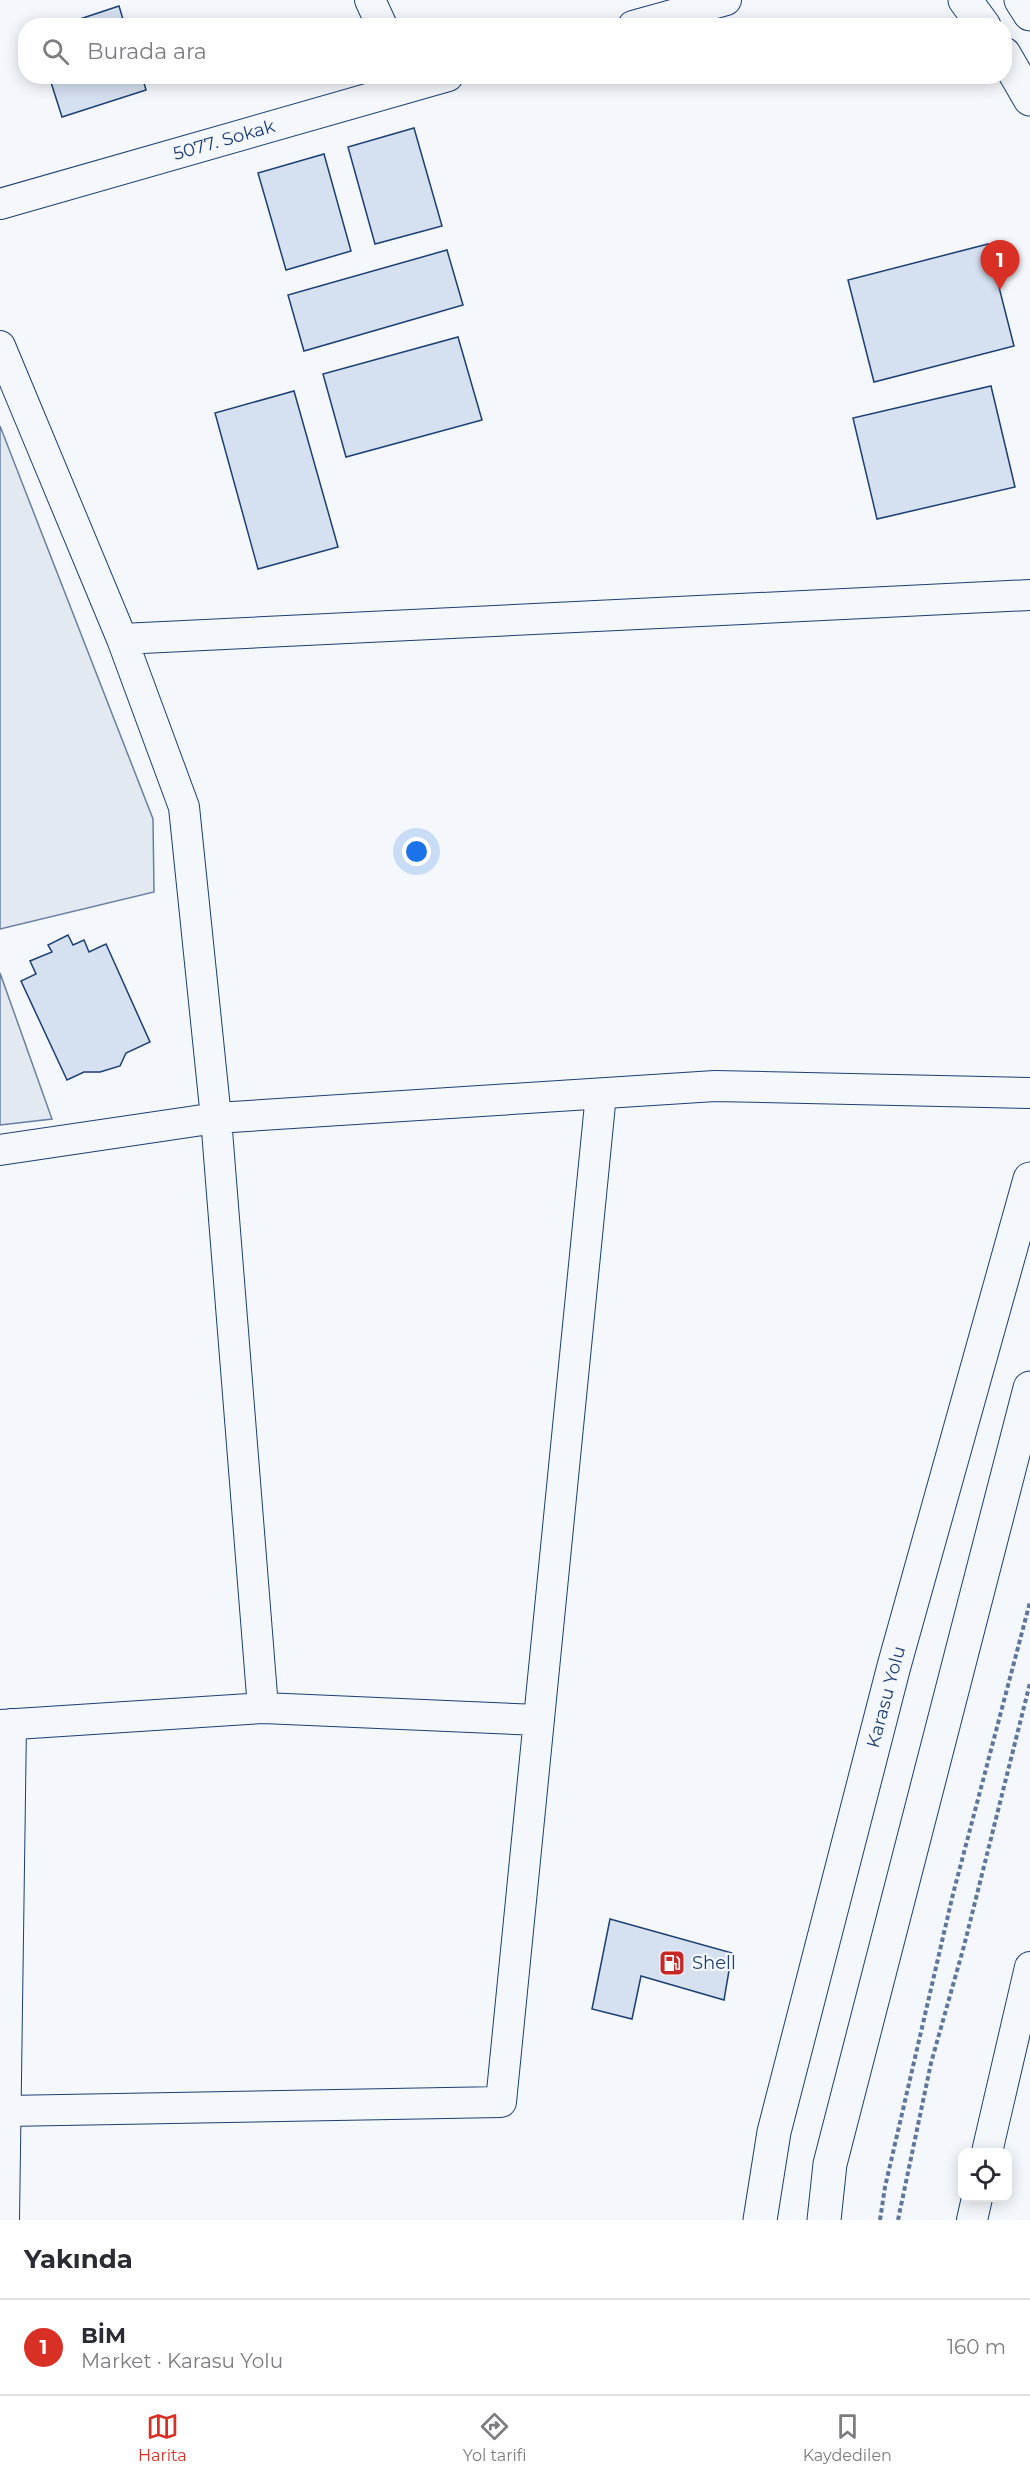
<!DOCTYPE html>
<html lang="tr">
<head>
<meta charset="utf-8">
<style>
  body { margin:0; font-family:Montserrat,sans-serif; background:#f2f2f3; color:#2b2b33 }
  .controls { position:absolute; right:18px; bottom:18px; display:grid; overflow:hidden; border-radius:12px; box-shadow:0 3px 15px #0003 }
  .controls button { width:54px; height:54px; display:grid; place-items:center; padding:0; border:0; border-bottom:2px solid #e1e1e2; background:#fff; color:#2b2b33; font:30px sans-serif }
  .you { position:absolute; left:417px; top:852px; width:21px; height:21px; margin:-15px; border:4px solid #fff; border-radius:50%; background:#1a73e8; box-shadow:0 0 0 9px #1a73e833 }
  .badge { display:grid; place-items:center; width:39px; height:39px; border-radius:50%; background:#d93025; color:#fff; font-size:20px; font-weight:700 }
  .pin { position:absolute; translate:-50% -50px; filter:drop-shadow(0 2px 3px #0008) }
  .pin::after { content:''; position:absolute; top:32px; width:21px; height:18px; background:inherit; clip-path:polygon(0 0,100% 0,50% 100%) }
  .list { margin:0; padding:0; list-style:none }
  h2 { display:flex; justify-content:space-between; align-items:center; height:78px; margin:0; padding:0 24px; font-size:26px }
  h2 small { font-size:20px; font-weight:400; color:#7c7c81 }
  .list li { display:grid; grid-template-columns:39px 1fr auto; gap:18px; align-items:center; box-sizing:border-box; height:96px; padding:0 24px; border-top:2px solid #e1e1e2 }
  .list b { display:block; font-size:22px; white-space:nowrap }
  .list p { margin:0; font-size:20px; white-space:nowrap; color:#7c7c81 }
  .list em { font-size:20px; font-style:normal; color:#7c7c81 }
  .icon { flex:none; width:33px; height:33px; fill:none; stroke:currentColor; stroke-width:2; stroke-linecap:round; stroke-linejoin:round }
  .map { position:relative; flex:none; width:1030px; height:2220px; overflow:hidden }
  .search { position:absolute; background:#fff; box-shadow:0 3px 15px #0003; left:18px; right:18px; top:18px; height:66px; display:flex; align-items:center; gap:15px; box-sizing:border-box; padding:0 21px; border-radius:24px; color:#7c7c81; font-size:22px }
  .sheet { height:174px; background:#fff }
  nav { display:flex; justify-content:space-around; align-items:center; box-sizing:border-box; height:84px; border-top:2px solid #e1e1e2; background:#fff; font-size:16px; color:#7c7c81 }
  nav a { display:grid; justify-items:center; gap:3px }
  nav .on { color:#d93025 }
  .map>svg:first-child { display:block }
</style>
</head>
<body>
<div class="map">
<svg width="1030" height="2220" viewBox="0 0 1030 2220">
  <rect width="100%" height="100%" fill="#f4f7fb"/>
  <!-- green -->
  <path fill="#e3e9f0" stroke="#687fa3" stroke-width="1.5" d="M 0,426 L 153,819 L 154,892 L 0,929 Z
    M 0,973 L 52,1119 L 0,1125 Z"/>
  <!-- building -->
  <path fill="#d5e0f0" stroke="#1d3f73" stroke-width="1.5" d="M 119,6 L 125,26 L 59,26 Z
    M 49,76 L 142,76 L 146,90 L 62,117 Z
    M 414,128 L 442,226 L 375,244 L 348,147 Z
    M 324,154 L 351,251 L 286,270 L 258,173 Z
    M 988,244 L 1014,346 L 874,382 L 848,280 Z
    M 447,250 L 463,305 L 304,351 L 288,295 Z
    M 458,337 L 482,420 L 346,457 L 323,374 Z
    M 991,386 L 1015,487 L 877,519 L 853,418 Z
    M 294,391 L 338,547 L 258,569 L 215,413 Z
    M 68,935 L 73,945 L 84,940 L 89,952 L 106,944 L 150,1042 L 126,1053 L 120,1066 L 100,1072 L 84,1072 L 67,1080 L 21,981 L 36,974 L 30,961 L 52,952 L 48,945 Z
    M 610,1919 L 732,1953 L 724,2000 L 641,1976 L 632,2019 L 592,2009 Z"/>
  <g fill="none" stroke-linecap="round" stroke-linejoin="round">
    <!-- street casing -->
    <g stroke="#1d3f73" stroke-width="32">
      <path id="street" d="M 370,0 L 382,26
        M 633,26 L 726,0
        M 0,204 L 448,76
        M 0,346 L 122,639 L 184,807 L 216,1118 L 263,1708
        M 122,639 L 1030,595
        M 0,1150 L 216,1118 L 715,1086 L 1030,1093
        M 0,1725 L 263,1708 L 539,1720
        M 6,2111 L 501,2102 L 601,1094
        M 987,2152 L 1030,1967
        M 4,2220 L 11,1724
        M 972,2220 L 977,2198"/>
    </g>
    <!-- highway casing -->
    <g stroke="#1d3f73" stroke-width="35">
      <path id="highway" d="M 965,0 L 984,26
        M 1021,0 L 1030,14
        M 1004,54 L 1030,99
        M 760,2220 L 774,2132 L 894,1666 L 1030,1179
        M 824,2220 L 830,2164 L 1030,1388"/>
    </g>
    <!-- path -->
    <path stroke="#5e769c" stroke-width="4" stroke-dasharray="4.5 3" stroke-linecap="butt" d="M 880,2220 L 885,2187 L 953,1894 L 1030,1602
      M 898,2220 L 931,2063 L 964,1946 L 1030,1683"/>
    <!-- street -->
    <use href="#street" stroke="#f4f7fb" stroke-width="30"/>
    <!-- highway -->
    <use href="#highway" stroke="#f4f7fb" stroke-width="33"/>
  </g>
  <!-- icons -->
  <defs>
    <g id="fuel-square" transform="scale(1.35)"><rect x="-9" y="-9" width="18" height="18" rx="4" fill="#c62828" stroke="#f4f7fb"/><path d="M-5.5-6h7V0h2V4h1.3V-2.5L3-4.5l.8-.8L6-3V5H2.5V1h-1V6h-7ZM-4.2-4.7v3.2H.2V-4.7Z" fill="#fff"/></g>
  </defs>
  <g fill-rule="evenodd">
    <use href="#fuel-square" x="672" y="1963"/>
  </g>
  <g text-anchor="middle" stroke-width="4.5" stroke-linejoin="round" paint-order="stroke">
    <!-- street labels -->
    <g font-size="18" fill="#1d3f73" stroke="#f4f7fb">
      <text transform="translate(224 140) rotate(-16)" y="6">5077. Sokak</text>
      <text transform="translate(886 1697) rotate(-75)" y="6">Karasu Yolu</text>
    </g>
    <!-- poi labels -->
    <g font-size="18" fill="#1d3f73" stroke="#f4f7fb" text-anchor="start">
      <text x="692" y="1969">Shell</text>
    </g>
  </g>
</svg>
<div class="controls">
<button><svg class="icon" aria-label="locate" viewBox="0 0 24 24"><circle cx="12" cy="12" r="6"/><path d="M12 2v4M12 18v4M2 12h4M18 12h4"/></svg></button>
</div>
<div class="you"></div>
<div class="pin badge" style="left:1000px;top:290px">1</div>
<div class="search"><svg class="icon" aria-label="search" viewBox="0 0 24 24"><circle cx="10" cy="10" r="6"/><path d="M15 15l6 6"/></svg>Burada ara</div>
</div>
<section class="sheet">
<h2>Yakında<small></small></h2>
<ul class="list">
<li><span class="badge">1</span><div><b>BİM</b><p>Market · Karasu Yolu</p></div><em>160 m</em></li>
</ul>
</section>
<nav>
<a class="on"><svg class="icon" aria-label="map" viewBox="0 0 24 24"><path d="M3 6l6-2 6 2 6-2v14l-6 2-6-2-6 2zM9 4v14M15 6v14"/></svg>Harita</a>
<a><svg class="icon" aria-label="directions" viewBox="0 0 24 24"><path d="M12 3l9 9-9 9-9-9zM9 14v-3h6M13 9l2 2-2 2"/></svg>Yol tarifi</a>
<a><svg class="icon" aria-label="saved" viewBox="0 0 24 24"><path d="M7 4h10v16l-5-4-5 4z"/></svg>Kaydedilen</a>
</nav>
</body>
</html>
